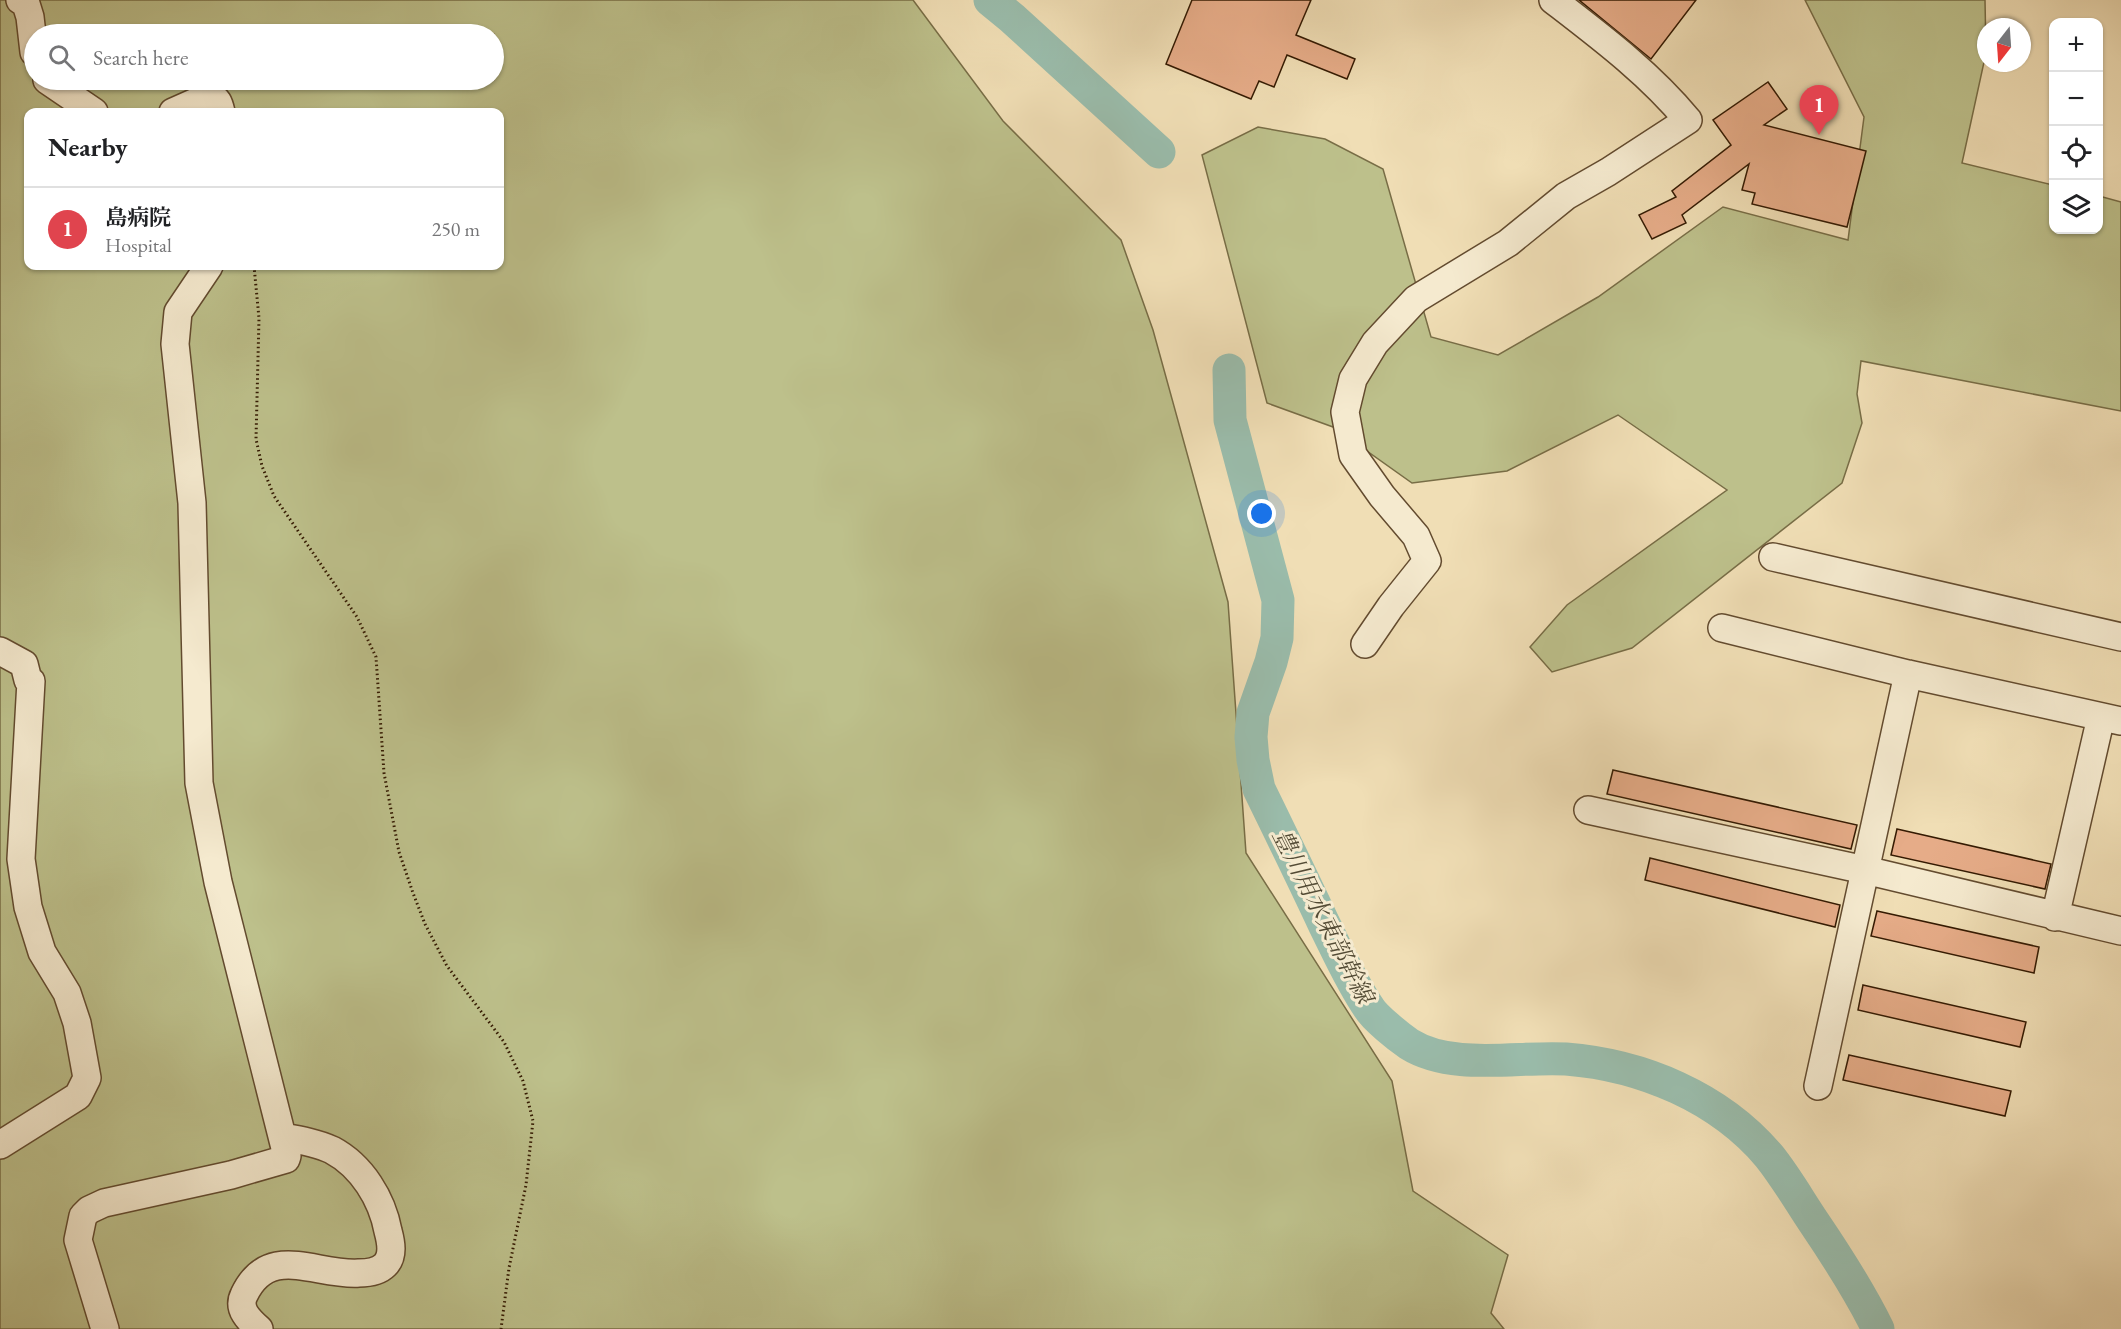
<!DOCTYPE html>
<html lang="en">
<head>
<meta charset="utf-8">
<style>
  body { margin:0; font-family:"EB Garamond","Noto Serif JP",serif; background:#f2f2f2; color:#202124 }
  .controls { position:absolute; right:18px; top:18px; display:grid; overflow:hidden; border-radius:12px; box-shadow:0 2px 4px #0004 }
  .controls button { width:54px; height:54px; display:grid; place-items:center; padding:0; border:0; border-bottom:2px solid #e0e0e0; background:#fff; color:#202124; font:30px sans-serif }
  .compass { position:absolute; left:1977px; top:18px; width:54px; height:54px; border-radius:50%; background:#fff; box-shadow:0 2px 4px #0004; rotate:197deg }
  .you { position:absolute; left:1262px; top:514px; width:21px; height:21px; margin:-15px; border:4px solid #fff; border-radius:50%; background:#1a73e8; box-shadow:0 0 0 9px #1a73e833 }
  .badge { display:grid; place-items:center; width:39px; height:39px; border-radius:50%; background:#8f2418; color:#fff; font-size:20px; font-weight:700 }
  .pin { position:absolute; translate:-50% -50px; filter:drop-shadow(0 2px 3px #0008) }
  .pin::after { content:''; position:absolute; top:32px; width:21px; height:18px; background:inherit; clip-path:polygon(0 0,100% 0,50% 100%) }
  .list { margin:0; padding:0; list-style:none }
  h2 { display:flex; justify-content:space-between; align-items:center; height:78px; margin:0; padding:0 24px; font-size:26px }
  h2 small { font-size:20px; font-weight:400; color:#757577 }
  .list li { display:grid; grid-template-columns:39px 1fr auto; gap:18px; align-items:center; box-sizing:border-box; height:84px; padding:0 24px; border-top:2px solid #e0e0e0 }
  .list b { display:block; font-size:22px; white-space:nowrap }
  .list p { margin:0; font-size:20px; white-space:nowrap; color:#757577 }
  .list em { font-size:20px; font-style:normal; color:#757577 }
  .icon { flex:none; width:33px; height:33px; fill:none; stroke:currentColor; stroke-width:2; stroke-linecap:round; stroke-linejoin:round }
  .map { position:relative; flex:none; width:2121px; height:1329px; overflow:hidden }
  .search { position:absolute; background:#fff; box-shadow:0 2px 4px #0004; left:24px; top:24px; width:480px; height:66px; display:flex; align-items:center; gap:15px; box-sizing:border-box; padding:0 21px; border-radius:33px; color:#757577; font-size:22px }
  .panel { position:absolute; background:#fff; box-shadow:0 2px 4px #0004; left:24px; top:108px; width:480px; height:162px; border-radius:12px }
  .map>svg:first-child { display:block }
</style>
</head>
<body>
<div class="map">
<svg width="2121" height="1329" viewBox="0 0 2121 1329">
  <rect width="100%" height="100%" fill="#f0deb5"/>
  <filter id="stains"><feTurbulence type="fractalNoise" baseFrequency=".00333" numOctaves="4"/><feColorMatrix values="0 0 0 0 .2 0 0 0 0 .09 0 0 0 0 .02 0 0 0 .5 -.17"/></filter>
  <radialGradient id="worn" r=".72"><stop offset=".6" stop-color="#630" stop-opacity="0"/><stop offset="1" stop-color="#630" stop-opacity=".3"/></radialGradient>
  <!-- green -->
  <path fill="#bdc08b" stroke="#786d46" stroke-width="1.5" fill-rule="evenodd" d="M 0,0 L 913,0 L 1003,121 L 1121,240 L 1153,330 L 1228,602 L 1246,853 L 1392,1081 L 1413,1191 L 1508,1255 L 1491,1313 L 1504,1329 L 0,1329 ZM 34,34 L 494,34 L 494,80 L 34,80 ZM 28,112 L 500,112 L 500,266 L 28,266 Z
    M 1805,0 L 1985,0 L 1986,53 L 1962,163 L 2053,185 L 2054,230 L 2098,230 L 2099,196 L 2121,202 L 2121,411 L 1861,361 L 1857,394 L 1862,423 L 1842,483 L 1632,648 L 1552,672 L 1530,647 L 1567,605 L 1727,490 L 1618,415 L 1507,471 L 1412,483 L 1333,427 L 1267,403 L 1202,155 L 1258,127 L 1325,139 L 1383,169 L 1431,337 L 1498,355 L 1598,297 L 1723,207 L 1848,240 L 1864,117 Z"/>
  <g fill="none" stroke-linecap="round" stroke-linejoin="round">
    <!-- river -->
    <path stroke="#9abcab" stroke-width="33" d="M 990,0 L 1012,18 L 1159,152
      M 1229,370 L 1230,420 L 1278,600 L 1277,638 L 1271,662 L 1253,713 L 1251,737 L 1253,760 L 1259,789 C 1281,834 1303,879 1324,924 C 1338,952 1351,982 1369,1008 C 1375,1018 1399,1037 1409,1044 C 1452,1071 1518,1056 1566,1059 C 1642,1065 1719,1097 1769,1156 C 1786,1177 1800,1202 1815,1224 C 1838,1258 1860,1292 1878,1329"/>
  </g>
  <!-- building -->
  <path fill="#e6ac88" stroke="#341a02" stroke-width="1.5" d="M 1192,0 L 1311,0 L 1296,35 L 1355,59 L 1347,79 L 1287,55 L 1274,87 L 1259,81 L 1251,99 L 1166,64 Z
    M 1579,0 L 1696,0 L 1651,59 Z
    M 1768,82 L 1787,109 L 1764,125 L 1866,151 L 1847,227 L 1752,204 L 1755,193 L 1742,190 L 1749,164 L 1682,215 L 1686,223 L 1652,239 L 1639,215 L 1676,197 L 1672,191 L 1731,145 L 1713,120 Z
    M 1613,770 L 1857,825 L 1851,849 L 1607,794 Z
    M 1897,829 L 2051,864 L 2045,889 L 1891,855 Z
    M 1650,858 L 1840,905 L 1835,927 L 1645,880 Z
    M 1877,911 L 2039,947 L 2034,973 L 1871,936 Z
    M 1863,985 L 2026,1022 L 2020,1047 L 1858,1010 Z
    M 1849,1055 L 2011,1091 L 2005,1116 L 1843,1080 Z"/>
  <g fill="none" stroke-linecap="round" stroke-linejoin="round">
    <!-- minor casing -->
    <g stroke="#634b2f" stroke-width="30">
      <path id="minor" d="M 20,0 L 26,4 L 30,17 L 34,52
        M 47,80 L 94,112
        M 173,112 L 209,96 C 218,99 219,103 221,112
        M 1773,557 L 2121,637
        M 1722,628 L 1908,674 L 2121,721
        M 1365,644 L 1391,606 L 1427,561 L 1416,536 L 1382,496 L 1353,455 L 1345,412 L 1353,379 L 1375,343 L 1416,299 L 1508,243 L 1566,196 L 1608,172 L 1688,120 C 1649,73 1601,37 1553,0
        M 0,651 L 24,664 L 28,680 L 31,681 L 21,859 L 28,907 L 42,952 L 67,993 L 77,1023 L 87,1078 L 78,1096 L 0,1145
        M 1588,810 L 1865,870 L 2121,931
        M 2055,917 L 2101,717
        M 1818,1086 L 1908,674
        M 105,1329 L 78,1240 L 83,1216 L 89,1210 L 104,1203 L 231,1175 L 286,1159 L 287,1156 L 218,882 L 199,783 L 192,503 L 175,344 L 178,312 L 209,266
        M 259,1329 C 249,1320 237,1309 244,1295 C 269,1242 316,1276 359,1273 C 368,1273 378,1272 385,1265 C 394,1256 391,1242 388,1231 C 382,1199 362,1166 332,1150 C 317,1143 300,1140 283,1137"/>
    </g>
    <!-- path -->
    <path stroke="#341a02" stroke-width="3" stroke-dasharray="1.5 3" stroke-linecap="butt" d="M 254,266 L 259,318 L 256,439 L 262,466 L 274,496 L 357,617 L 376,657 L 384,773 L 399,852 L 413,893 L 425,924 L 447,966 L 504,1042 L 523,1081 L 533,1121 L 526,1185 L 509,1268 L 501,1329"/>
    <!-- minor -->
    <use href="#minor" stroke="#f5eacf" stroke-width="27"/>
  </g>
  <g text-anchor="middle" stroke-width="6" stroke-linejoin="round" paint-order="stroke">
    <!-- water labels -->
    <g font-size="24" font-style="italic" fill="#534b35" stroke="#f5eacf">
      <text transform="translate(1323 916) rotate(63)" y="8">豊川用水東部幹線</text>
    </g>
  </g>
  <rect width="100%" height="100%" filter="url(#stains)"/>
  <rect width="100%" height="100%" fill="url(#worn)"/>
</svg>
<div class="controls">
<button>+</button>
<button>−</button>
<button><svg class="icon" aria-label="locate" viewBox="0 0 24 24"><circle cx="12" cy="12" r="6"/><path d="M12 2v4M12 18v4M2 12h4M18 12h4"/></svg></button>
<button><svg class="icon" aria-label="layers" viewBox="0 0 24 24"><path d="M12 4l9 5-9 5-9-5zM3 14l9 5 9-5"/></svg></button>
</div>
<svg class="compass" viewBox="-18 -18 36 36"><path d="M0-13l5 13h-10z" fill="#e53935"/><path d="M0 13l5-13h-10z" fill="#757577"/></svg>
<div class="you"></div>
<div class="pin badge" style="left:1819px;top:135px;background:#e0444e">1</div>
<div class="search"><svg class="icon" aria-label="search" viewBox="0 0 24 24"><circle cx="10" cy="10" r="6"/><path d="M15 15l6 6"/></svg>Search here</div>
<section class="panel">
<h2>Nearby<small></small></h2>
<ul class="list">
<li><span class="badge" style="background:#e0444e">1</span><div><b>島病院</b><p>Hospital</p></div><em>250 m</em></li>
</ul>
</section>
</div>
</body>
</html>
